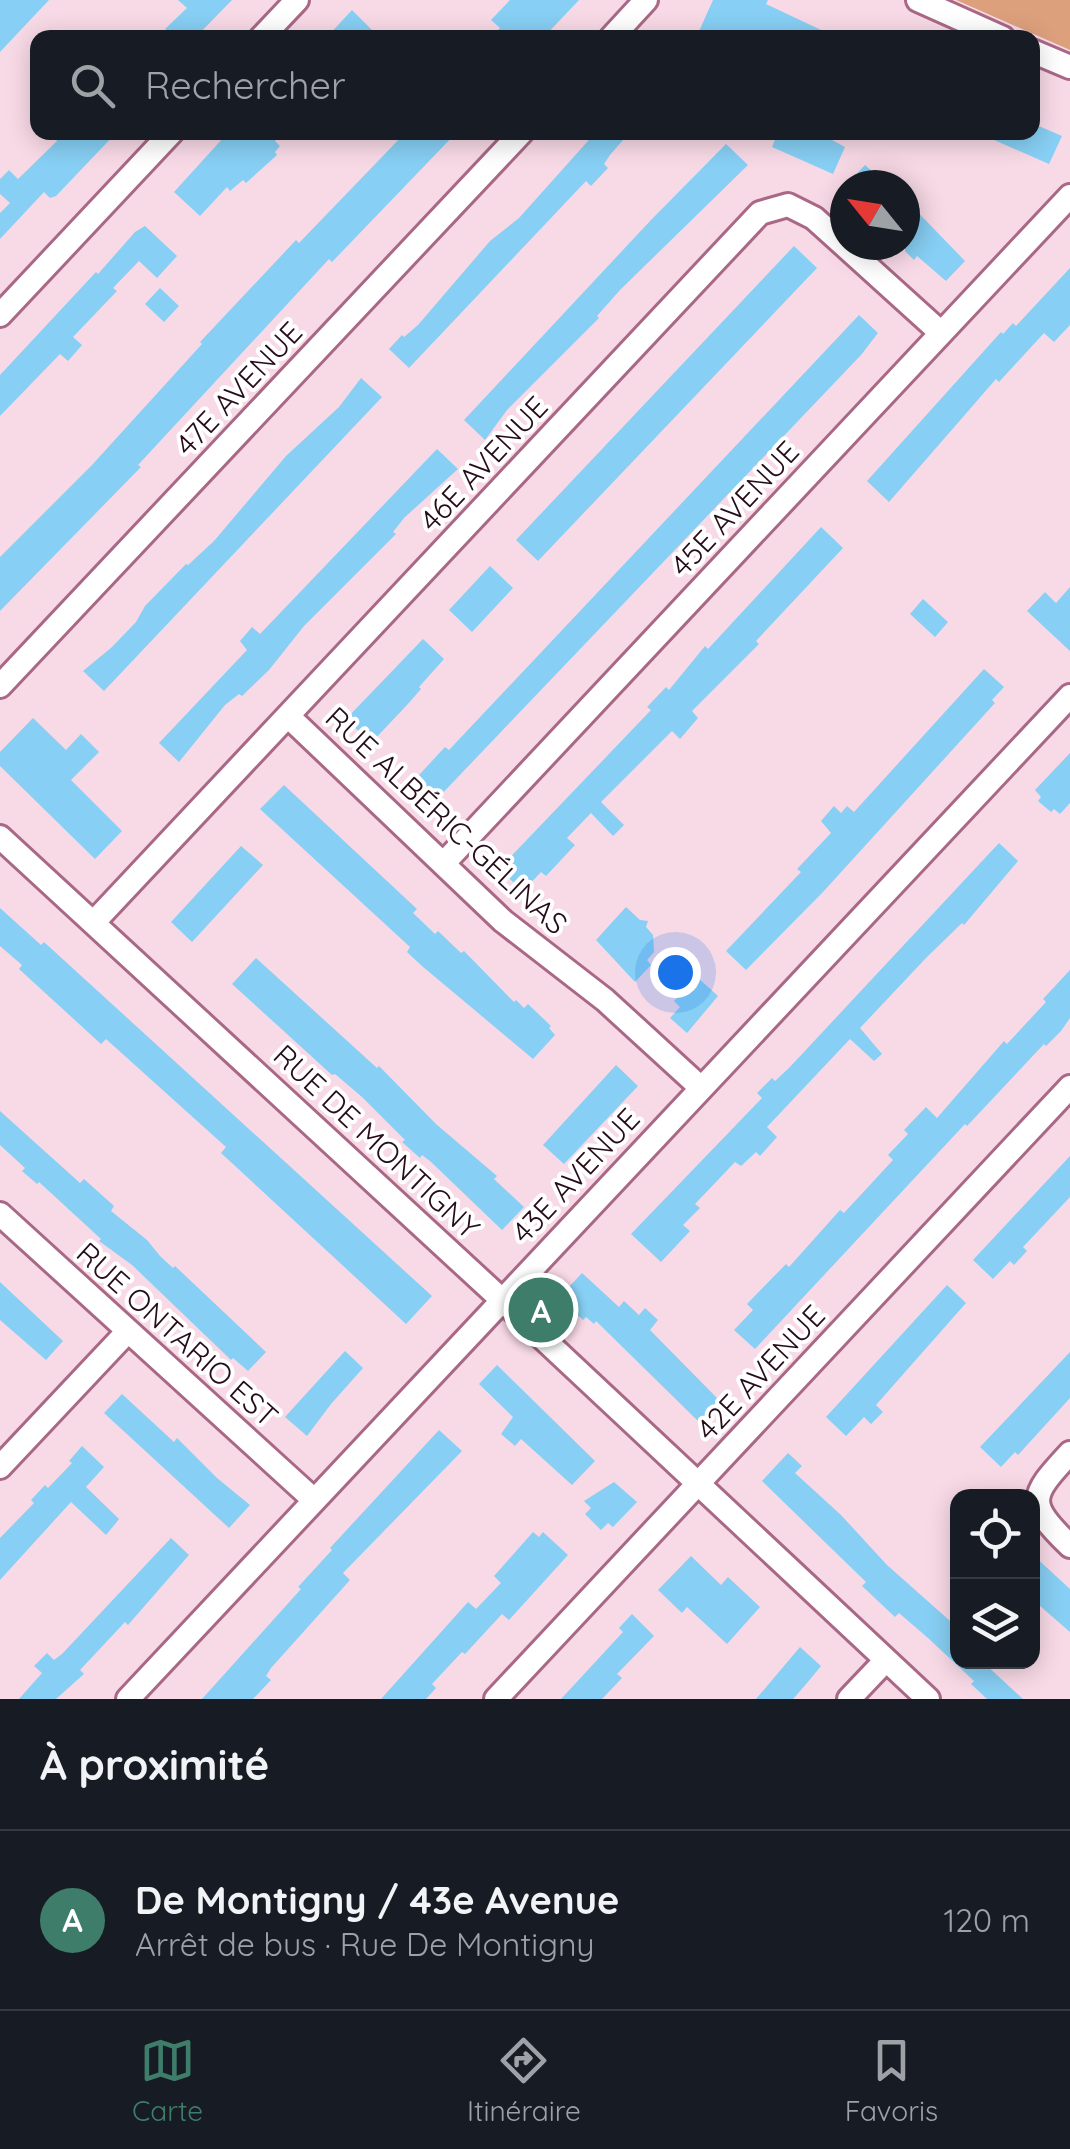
<!DOCTYPE html>
<html lang="fr">
<head>
<meta charset="utf-8">
<style>
  body { margin:0; font-family:Quicksand,sans-serif; background:#242831; color:#f1f3f6 }
  .controls { position:absolute; right:30px; bottom:30px; display:grid; overflow:hidden; border-radius:20px; box-shadow:0 5px 25px #0003 }
  .controls button { width:90px; height:90px; display:grid; place-items:center; padding:0; border:0; border-bottom:2px solid #363941; background:#171b24; color:#f1f3f6; font:50px sans-serif }
  .compass { position:absolute; left:830px; top:170px; width:90px; height:90px; border-radius:50%; background:#171b24; box-shadow:0 5px 25px #0003; rotate:300deg }
  .you { position:absolute; left:675px; top:972px; width:35px; height:35px; margin:-25px; border:8px solid #fff; border-radius:50%; background:#1a73e8; box-shadow:0 0 0 15px #1a73e833 }
  .badge { display:grid; place-items:center; width:65px; height:65px; border-radius:50%; background:#3e7d6a; color:#fff; font-size:32px; font-weight:700 }
  .pin { position:absolute; translate:-50% -50%; border:5px solid #fff; box-shadow:0 2px 10px #0006 }
  .list { margin:0; padding:0; list-style:none }
  h2 { display:flex; justify-content:space-between; align-items:center; height:130px; margin:0; padding:0 40px; font-size:42px }
  h2 small { font-size:32px; font-weight:400; color:#9ea1a6 }
  .list li { display:grid; grid-template-columns:65px 1fr auto; gap:30px; align-items:center; box-sizing:border-box; height:180px; padding:0 40px; border-top:2px solid #363941 }
  .list b { display:block; font-size:38px; white-space:nowrap }
  .list p { margin:0; font-size:32px; white-space:nowrap; color:#9ea1a6 }
  .list em { font-size:32px; font-style:normal; color:#9ea1a6 }
  .icon { flex:none; width:55px; height:55px; fill:none; stroke:currentColor; stroke-width:2; stroke-linecap:round; stroke-linejoin:round }
  .map { position:relative; flex:none; width:1070px; height:1699px; overflow:hidden }
  .search { position:absolute; background:#171b24; box-shadow:0 5px 25px #0003; left:30px; right:30px; top:30px; height:110px; display:flex; align-items:center; gap:25px; box-sizing:border-box; padding:0 35px; border-radius:20px; color:#9ea1a6; font-size:38px }
  .sheet { height:310px; background:#171b24 }
  nav { display:flex; justify-content:space-around; align-items:center; box-sizing:border-box; height:140px; border-top:2px solid #363941; background:#171b24; font-size:28px; color:#9ea1a6 }
  nav a { display:grid; justify-items:center; gap:5px }
  nav .on { color:#3e7d6a }
  .map>svg:first-child { display:block }
</style>
</head>
<body>
<div class="map">
<svg width="1070" height="1699" viewBox="0 0 1070 1699">
  <rect width="100%" height="100%" fill="#f8dae6"/>
  <!-- green -->
  <path fill="#dda07d" d="M 956,0 L 1070,0 L 1070,50 Z"/>
  <!-- building -->
  <path fill="#87cff4" d="M 0,0 L 49,0 L 0,52 Z
    M 178,0 L 232,0 L 195,38 L 174,38 L 165,29 L 187,8 Z
    M 510,0 L 579,0 L 543,38 L 491,38 L 500,28 L 491,20 Z
    M 713,0 L 768,0 L 766,4 L 838,38 L 696,38 Z
    M 352,10 L 380,38 L 326,38 Z
    M 1032,123 L 1062,136 L 1049,164 L 976,132 L 1032,132 Z
    M 49,132 L 117,132 L 56,196 L 50,198 L 44,192 L 0,239 L 0,213 L 10,203 L 0,194 L 0,179 L 9,170 L 18,179 L 57,141 Z
    M 235,132 L 283,132 L 275,141 L 280,146 L 275,152 L 277,155 L 246,183 L 243,180 L 230,191 L 227,187 L 200,216 L 174,192 L 224,137 L 228,140 Z
    M 406,132 L 457,132 L 332,262 L 329,259 L 138,465 L 141,467 L 0,611 L 0,557 L 92,465 L 202,344 L 200,342 L 296,240 L 299,243 Z
    M 596,132 L 630,132 L 610,155 L 604,164 L 608,168 L 591,186 L 586,181 L 409,368 L 389,349 L 402,335 L 404,337 L 418,325 L 490,241 L 519,218 Z
    M 778,132 L 817,132 L 845,147 L 833,174 L 772,147 Z
    M 726,144 L 748,165 L 620,290 L 597,316 L 599,318 L 507,410 L 485,440 L 464,420 L 651,220 Z
    M 865,165 L 887,185 L 846,185 Z
    M 905,199 L 965,261 L 946,281 L 917,256 L 914,260 L 905,251 Z
    M 145,226 L 177,256 L 157,278 L 139,261 L 113,288 L 117,291 L 73,337 L 82,345 L 68,361 L 60,354 L 0,416 L 0,375 L 96,272 L 98,274 L 135,232 Z
    M 794,246 L 817,268 L 538,561 L 516,540 Z
    M 1070,268 L 1070,325 L 1054,342 L 1044,333 L 999,382 L 996,379 L 889,502 L 867,481 L 1001,332 L 1003,334 L 1013,323 L 1016,326 Z
    M 160,288 L 179,306 L 164,322 L 145,304 Z
    M 859,315 L 878,333 L 861,355 L 436,800 L 416,782 L 421,777 L 419,775 L 445,747 L 449,750 Z
    M 361,378 L 382,397 L 104,691 L 83,671 L 112,647 L 136,622 L 145,606 L 186,564 L 188,565 L 214,541 L 286,456 L 339,407 Z
    M 437,449 L 458,469 L 404,518 L 393,532 L 396,534 L 304,626 L 269,670 L 242,696 L 239,694 L 225,705 L 179,762 L 159,743 L 247,650 L 240,641 L 252,627 L 260,634 Z
    M 821,527 L 843,548 L 756,641 L 759,644 L 692,711 L 698,718 L 680,739 L 672,731 L 601,802 L 624,825 L 613,836 L 591,813 L 567,838 L 575,845 L 546,876 L 541,872 L 523,891 L 499,869 L 651,710 L 647,707 L 666,687 L 669,690 L 705,646 L 708,649 Z
    M 490,566 L 513,588 L 472,632 L 449,610 Z
    M 1070,587 L 1070,651 L 1027,611 L 1045,592 L 1056,603 Z
    M 923,599 L 948,622 L 935,637 L 910,614 Z
    M 423,639 L 444,659 L 419,687 L 421,689 L 407,705 L 371,743 L 346,719 Z
    M 984,669 L 1004,687 L 992,700 L 995,703 L 823,892 L 746,970 L 726,951 L 801,872 L 797,869 L 831,833 L 821,821 L 834,806 L 841,813 L 847,806 L 854,812 Z
    M 33,718 L 66,750 L 81,734 L 99,752 L 71,780 L 122,831 L 95,859 L 0,766 L 0,752 Z
    M 1070,753 L 1070,803 L 1060,814 L 1054,809 L 1051,812 L 1038,801 L 1041,797 L 1035,790 Z
    M 284,785 L 417,909 L 413,913 L 435,934 L 438,931 L 461,953 L 464,951 L 514,1002 L 516,1000 L 524,1008 L 528,1004 L 551,1026 L 549,1028 L 555,1035 L 533,1059 L 422,966 L 407,952 L 410,947 L 260,809 Z
    M 999,843 L 1018,861 L 964,925 L 962,923 L 926,958 L 860,1028 L 882,1054 L 874,1061 L 850,1039 L 767,1127 L 777,1137 L 760,1156 L 756,1152 L 741,1166 L 735,1162 L 695,1204 L 700,1208 L 683,1225 L 690,1231 L 661,1262 L 631,1234 L 762,1098 L 757,1093 L 772,1078 L 775,1081 L 789,1068 Z
    M 241,846 L 263,865 L 192,942 L 171,922 Z
    M 626,907 L 640,920 L 648,921 L 646,927 L 653,935 L 654,952 L 647,960 L 651,965 L 635,982 L 596,940 Z
    M 0,908 L 41,945 L 44,942 L 432,1296 L 406,1324 L 221,1153 L 226,1147 L 106,1039 L 101,1044 L 19,969 L 22,965 L 0,946 Z
    M 256,958 L 377,1068 L 379,1066 L 436,1124 L 497,1176 L 494,1179 L 524,1207 L 502,1230 L 430,1161 L 422,1155 L 420,1158 L 402,1142 L 405,1140 L 362,1097 L 335,1074 L 332,1075 L 232,984 Z
    M 1070,970 L 1070,1018 L 1061,1031 L 1046,1046 L 1044,1044 L 967,1126 L 965,1124 L 755,1349 L 734,1330 L 753,1310 L 747,1304 L 786,1264 L 789,1267 L 840,1210 L 844,1213 L 893,1160 L 888,1155 L 908,1134 L 904,1130 L 926,1107 L 937,1118 L 1004,1041 L 1007,1044 L 1046,1002 L 1043,999 Z
    M 697,977 L 718,996 L 687,1033 L 670,1018 L 680,1007 L 674,1001 Z
    M 616,1065 L 638,1086 L 564,1164 L 543,1145 Z
    M 0,1111 L 80,1183 L 84,1179 L 114,1206 L 111,1211 L 147,1240 L 160,1256 L 173,1268 L 175,1266 L 266,1352 L 248,1371 L 233,1358 L 231,1360 L 132,1265 L 99,1241 L 101,1239 L 39,1182 L 37,1184 L 22,1171 L 25,1168 L 0,1145 Z
    M 1070,1156 L 1070,1197 L 1023,1247 L 1027,1251 L 1014,1265 L 1010,1261 L 993,1279 L 973,1260 Z
    M 582,1273 L 619,1307 L 624,1301 L 639,1315 L 645,1308 L 658,1320 L 650,1330 L 719,1400 L 699,1422 L 596,1321 L 594,1324 L 586,1317 L 583,1320 L 570,1308 L 574,1305 L 566,1297 L 571,1291 L 568,1288 Z
    M 0,1282 L 63,1341 L 46,1360 L 0,1320 Z
    M 947,1285 L 966,1303 L 876,1405 L 883,1412 L 871,1424 L 864,1417 L 846,1436 L 826,1417 Z
    M 345,1351 L 363,1368 L 331,1404 L 307,1436 L 285,1417 Z
    M 1070,1352 L 1070,1398 L 1018,1455 L 1015,1452 L 1001,1467 L 980,1447 Z
    M 497,1365 L 595,1461 L 572,1485 L 521,1439 L 515,1446 L 501,1434 L 513,1417 L 479,1384 Z
    M 122,1394 L 174,1442 L 177,1438 L 217,1478 L 250,1505 L 229,1528 L 104,1413 Z
    M 439,1430 L 462,1451 L 343,1573 L 350,1580 L 271,1668 L 266,1676 L 271,1680 L 253,1699 L 202,1699 L 301,1589 L 298,1587 L 332,1550 L 330,1548 Z
    M 82,1446 L 104,1467 L 86,1487 L 119,1519 L 116,1523 L 106,1535 L 71,1502 L 0,1580 L 0,1538 L 34,1503 L 31,1500 L 45,1485 L 48,1488 L 72,1463 L 69,1461 Z
    M 788,1453 L 802,1466 L 795,1473 L 841,1515 L 887,1565 L 958,1628 L 958,1662 L 983,1662 L 1023,1699 L 987,1699 L 971,1684 L 974,1681 L 928,1638 L 899,1613 L 895,1617 L 862,1586 L 866,1582 L 762,1481 Z
    M 614,1482 L 637,1502 L 613,1527 L 608,1523 L 601,1530 L 585,1514 L 591,1508 L 584,1501 Z
    M 533,1532 L 539,1537 L 543,1532 L 568,1555 L 509,1620 L 502,1614 L 465,1654 L 462,1652 L 432,1684 L 436,1688 L 426,1699 L 381,1699 L 468,1602 L 476,1609 L 501,1583 L 494,1576 Z
    M 171,1538 L 189,1555 L 128,1625 L 125,1622 L 80,1670 L 84,1674 L 56,1699 L 19,1699 L 42,1673 L 34,1666 L 47,1653 L 54,1660 L 62,1654 Z
    M 1032,1554 L 1070,1589 L 1070,1632 L 1032,1599 Z
    M 691,1556 L 721,1585 L 728,1577 L 760,1607 L 727,1644 L 687,1607 L 682,1613 L 658,1590 Z
    M 632,1614 L 654,1636 L 617,1674 L 622,1678 L 602,1699 L 561,1699 L 623,1632 L 619,1628 Z
    M 800,1647 L 821,1666 L 807,1683 L 793,1699 L 756,1699 Z"/>
  <g fill="none" stroke-linecap="round" stroke-linejoin="round">
    <!-- minor casing -->
    <g stroke="#a96886" stroke-width="28">
      <path id="minor" d="M 918,0 L 1003,38
        M 261,38 L 297,0
        M 611,38 L 646,0
        M 1032,51 L 1070,67
        M 0,315 L 172,132
        M 0,686 L 522,132
        M 288,716 L 503,921 L 605,1000 L 700,1087
        M 0,837 L 502,1300 L 928,1699
        M 443,864 L 1070,196
        M 94,922 L 760,213 L 788,205 L 814,218 L 940,332
        M 0,1214 L 314,1500
        M 1070,1453 C 1029,1497 1026,1503 1070,1546
        M 0,1467 L 128,1331
        M 128,1699 L 1070,696
        M 496,1699 L 1070,1087
        M 849,1699 L 886,1660"/>
    </g>
    <!-- minor -->
    <use href="#minor" stroke="#fff" stroke-width="22"/>
  </g>
  <g text-anchor="middle" stroke-width="8" stroke-linejoin="round" paint-order="stroke">
    <!-- street labels -->
    <g font-size="30" fill="#250c18" stroke="#fff">
      <text transform="translate(239 389) rotate(-47)" y="10">47E AVENUE</text>
      <text transform="translate(484 464) rotate(-47)" y="10">46E AVENUE</text>
      <text transform="translate(735 509) rotate(-47)" y="10">45E AVENUE</text>
      <text transform="translate(446 821) rotate(43)" y="10">RUE ALBÉRIC-GÉLINAS</text>
      <text transform="translate(376 1142) rotate(43)" y="10">RUE DE MONTIGNY</text>
      <text transform="translate(576 1176) rotate(-47)" y="10">43E AVENUE</text>
      <text transform="translate(177 1335) rotate(42)" y="10">RUE ONTARIO EST</text>
      <text transform="translate(761 1373) rotate(-47)" y="10">42E AVENUE</text>
    </g>
  </g>
</svg>
<div class="controls">
<button><svg class="icon" aria-label="locate" viewBox="0 0 24 24"><circle cx="12" cy="12" r="6"/><path d="M12 2v4M12 18v4M2 12h4M18 12h4"/></svg></button>
<button><svg class="icon" aria-label="layers" viewBox="0 0 24 24"><path d="M12 4l9 5-9 5-9-5zM3 14l9 5 9-5"/></svg></button>
</div>
<svg class="compass" viewBox="-18 -18 36 36"><path d="M0-13l5 13h-10z" fill="#e53935"/><path d="M0 13l5-13h-10z" fill="#9ea1a6"/></svg>
<div class="you"></div>
<div class="pin badge" style="left:541px;top:1310px">A</div>
<div class="search"><svg class="icon" aria-label="search" viewBox="0 0 24 24"><circle cx="10" cy="10" r="6"/><path d="M15 15l6 6"/></svg>Rechercher</div>
</div>
<section class="sheet">
<h2>À proximité<small></small></h2>
<ul class="list">
<li><span class="badge">A</span><div><b>De Montigny / 43e Avenue</b><p>Arrêt de bus · Rue De Montigny</p></div><em>120 m</em></li>
</ul>
</section>
<nav>
<a class="on"><svg class="icon" aria-label="map" viewBox="0 0 24 24"><path d="M3 6l6-2 6 2 6-2v14l-6 2-6-2-6 2zM9 4v14M15 6v14"/></svg>Carte</a>
<a><svg class="icon" aria-label="directions" viewBox="0 0 24 24"><path d="M12 3l9 9-9 9-9-9zM9 14v-3h6M13 9l2 2-2 2"/></svg>Itinéraire</a>
<a><svg class="icon" aria-label="saved" viewBox="0 0 24 24"><path d="M7 4h10v16l-5-4-5 4z"/></svg>Favoris</a>
</nav>
</body>
</html>
